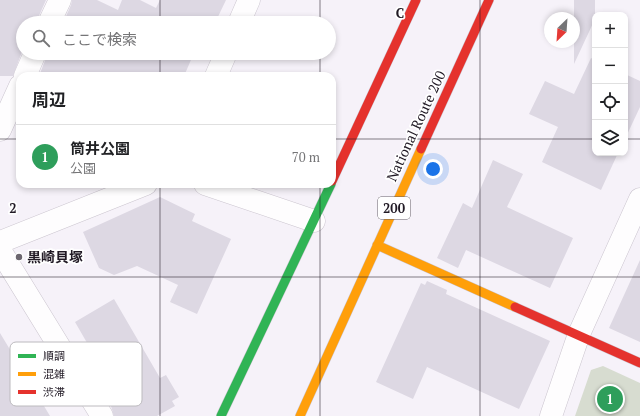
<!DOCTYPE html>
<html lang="ja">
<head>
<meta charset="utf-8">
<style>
  body { margin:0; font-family:"PT Serif","Noto Sans JP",serif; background:#f2f2f2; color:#202124 }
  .controls { position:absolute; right:12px; top:12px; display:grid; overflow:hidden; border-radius:8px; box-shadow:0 2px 6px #0003 }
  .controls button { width:36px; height:36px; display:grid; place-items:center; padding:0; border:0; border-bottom:1px solid #e0e0e0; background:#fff; color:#202124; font:20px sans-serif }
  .compass { position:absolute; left:544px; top:12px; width:36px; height:36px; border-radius:50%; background:#fff; box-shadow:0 2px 6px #0003; rotate:205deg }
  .you { position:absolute; left:433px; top:169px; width:14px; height:14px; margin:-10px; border:3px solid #fff; border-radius:50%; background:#1a73e8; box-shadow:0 0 0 6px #1a73e833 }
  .badge { display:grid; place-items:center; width:26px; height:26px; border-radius:50%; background:#db2777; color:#fff; font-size:13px; font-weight:700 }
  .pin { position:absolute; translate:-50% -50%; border:2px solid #fff; box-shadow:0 1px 4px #0006 }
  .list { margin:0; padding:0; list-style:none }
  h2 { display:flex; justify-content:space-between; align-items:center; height:52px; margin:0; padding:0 16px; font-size:17px }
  h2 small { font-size:13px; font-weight:400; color:#757577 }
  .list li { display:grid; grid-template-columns:26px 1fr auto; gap:12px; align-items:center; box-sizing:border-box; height:64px; padding:0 16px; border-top:1px solid #e0e0e0 }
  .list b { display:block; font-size:15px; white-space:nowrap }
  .list p { margin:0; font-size:13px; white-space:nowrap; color:#757577 }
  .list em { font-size:13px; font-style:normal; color:#757577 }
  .icon { flex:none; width:22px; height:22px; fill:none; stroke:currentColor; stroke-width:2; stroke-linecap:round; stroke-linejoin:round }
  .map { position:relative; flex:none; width:640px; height:416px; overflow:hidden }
  .search { position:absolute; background:#fff; box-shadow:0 2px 6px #0003; left:16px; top:16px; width:320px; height:44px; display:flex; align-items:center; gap:10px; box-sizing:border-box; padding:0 14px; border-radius:22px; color:#757577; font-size:15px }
  .panel { position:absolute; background:#fff; box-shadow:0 2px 6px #0003; left:16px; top:72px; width:320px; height:116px; border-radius:12px }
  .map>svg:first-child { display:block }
</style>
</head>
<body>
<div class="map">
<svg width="640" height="416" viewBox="0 0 640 416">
  <rect width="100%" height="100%" fill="#f6f2f9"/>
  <!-- green -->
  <path fill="#d7dcd0" d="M 603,366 L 640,383 L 640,416 L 575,416 L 591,370 Z"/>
  <!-- building -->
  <path fill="#ddd8e3" d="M 0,0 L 46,0 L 38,18 L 37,23 L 23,23 L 23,49 L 13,76 L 0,76 Z
    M 72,0 L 97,0 L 118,10 L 122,0 L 140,0 L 156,8 L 160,0 L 226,0 L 215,23 L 63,23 L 71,5 Z
    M 574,0 L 595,0 L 595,19 L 574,64 Z
    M 47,53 L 194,53 L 184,76 L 39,76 L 46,58 Z
    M 591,58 L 595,60 L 595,153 L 618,153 L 601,190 L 542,162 L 558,127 L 529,114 L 545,81 L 574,94 Z
    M 625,74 L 640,81 L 640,107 L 625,139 Z
    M 493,160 L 523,174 L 507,207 L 573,238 L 550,288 L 466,250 L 458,268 L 437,258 L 463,203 L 472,208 Z
    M 160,197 L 195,214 L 192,221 L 231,239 L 197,314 L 170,302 L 178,285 L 137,266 L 114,275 L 99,268 L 83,232 Z
    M 640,260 L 640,342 L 609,328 Z
    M 427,281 L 447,290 L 446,294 L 550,341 L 519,409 L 427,367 L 413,399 L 376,382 L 421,283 L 425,285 Z
    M 114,299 L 160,378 L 166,375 L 179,397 L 172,401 L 175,406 L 157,416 L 114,416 L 111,406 L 120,400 L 75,322 Z
    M 0,333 L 50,416 L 0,416 Z"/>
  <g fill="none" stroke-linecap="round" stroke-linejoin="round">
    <!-- street casing -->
    <g stroke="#cbc5cf" stroke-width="23">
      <path id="street" d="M 49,23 L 60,0
        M 239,23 L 249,0
        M 25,76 L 35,53
        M 216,76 L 226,53
        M 0,130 L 20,86
        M 205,184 L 314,221
        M 0,242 L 146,184
        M 0,250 L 102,416
        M 551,416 L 579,334 L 640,199"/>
    </g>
    <!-- fast casing -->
    <g stroke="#cbc5cf" stroke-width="10">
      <path id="fast" d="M 221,416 L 331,184"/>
    </g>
    <!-- slow casing -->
    <g stroke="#cbc5cf" stroke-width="10">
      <path id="slow" d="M 377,245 L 515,307
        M 300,416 L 421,149"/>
    </g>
    <!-- jam casing -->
    <g stroke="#cbc5cf" stroke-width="10">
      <path id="jam" d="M 421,149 L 489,0
        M 332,181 L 416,0
        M 515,307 L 640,363"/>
    </g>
    <!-- street -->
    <use href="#street" stroke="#fefdfe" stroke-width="22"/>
    <!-- fast -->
    <use href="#fast" stroke="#30b455" stroke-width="9"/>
    <!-- slow -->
    <use href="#slow" stroke="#ff9f0a" stroke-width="9"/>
    <!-- jam -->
    <use href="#jam" stroke="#e5322d" stroke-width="9"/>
  </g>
  <!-- grid -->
  <path fill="none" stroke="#211a25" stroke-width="1" stroke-opacity="0.55" d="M 160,0 L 160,23M 320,0 L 320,23M 480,0 L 480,416M 160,53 L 160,76M 320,53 L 320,76M 0,139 L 20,139M 332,139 L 595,139M 625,139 L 640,139M 160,184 L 160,416M 320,184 L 320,416M 0,277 L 640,277"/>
  <!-- markers -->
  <circle fill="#6c666f" stroke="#fff" stroke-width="1.5" cx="19" cy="257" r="4"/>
  <g text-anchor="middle" stroke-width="3.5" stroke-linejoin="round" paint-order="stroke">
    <!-- shield labels -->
    <rect fill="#fff" stroke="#645f66" stroke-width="1" x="378" y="197" width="32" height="22" rx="3"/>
    <g font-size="13" font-weight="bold" fill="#211a25">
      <text x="394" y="213">200</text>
    </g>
    <!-- street labels -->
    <g font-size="14" fill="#211a25" stroke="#fff">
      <text transform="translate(416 126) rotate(-65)" y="5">National Route 200</text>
    </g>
    <!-- poi labels -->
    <g font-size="14" font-weight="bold" fill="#211a25" stroke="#fff" text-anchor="start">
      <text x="27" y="262">黒崎貝塚</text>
    </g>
  </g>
  <!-- legend -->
  <rect x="10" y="342" width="132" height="64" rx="6" fill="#fff" stroke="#bcbabe" stroke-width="1"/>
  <rect x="18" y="354" width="18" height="4" fill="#30b455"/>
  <rect x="18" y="372" width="18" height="4" fill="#ff9f0a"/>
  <rect x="18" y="390" width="18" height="4" fill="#e5322d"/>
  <g font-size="11" fill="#211a25">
    <text x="43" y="360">順調</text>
    <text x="43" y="378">混雑</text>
    <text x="43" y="396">渋滞</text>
  </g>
  <g font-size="13" text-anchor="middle" font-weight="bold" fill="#211a25" stroke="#fff" stroke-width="3.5" stroke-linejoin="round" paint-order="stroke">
    <text x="400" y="18">C</text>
    <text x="13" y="213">2</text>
  </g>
</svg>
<div class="controls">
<button>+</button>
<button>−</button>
<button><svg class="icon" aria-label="locate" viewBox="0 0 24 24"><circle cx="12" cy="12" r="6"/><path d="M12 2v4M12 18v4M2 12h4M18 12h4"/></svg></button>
<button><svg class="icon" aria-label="layers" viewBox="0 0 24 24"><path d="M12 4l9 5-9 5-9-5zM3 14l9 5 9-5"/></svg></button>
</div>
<svg class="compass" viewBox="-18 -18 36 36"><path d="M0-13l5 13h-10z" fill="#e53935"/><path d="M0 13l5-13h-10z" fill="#757577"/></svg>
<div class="you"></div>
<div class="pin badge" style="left:610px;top:399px;background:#2e9e5b">1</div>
<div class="search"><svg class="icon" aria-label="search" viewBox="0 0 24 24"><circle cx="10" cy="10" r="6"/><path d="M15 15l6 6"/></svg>ここで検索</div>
<section class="panel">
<h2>周辺<small></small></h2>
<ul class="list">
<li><span class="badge" style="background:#2e9e5b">1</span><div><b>筒井公園</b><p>公園</p></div><em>70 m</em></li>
</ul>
</section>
</div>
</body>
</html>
